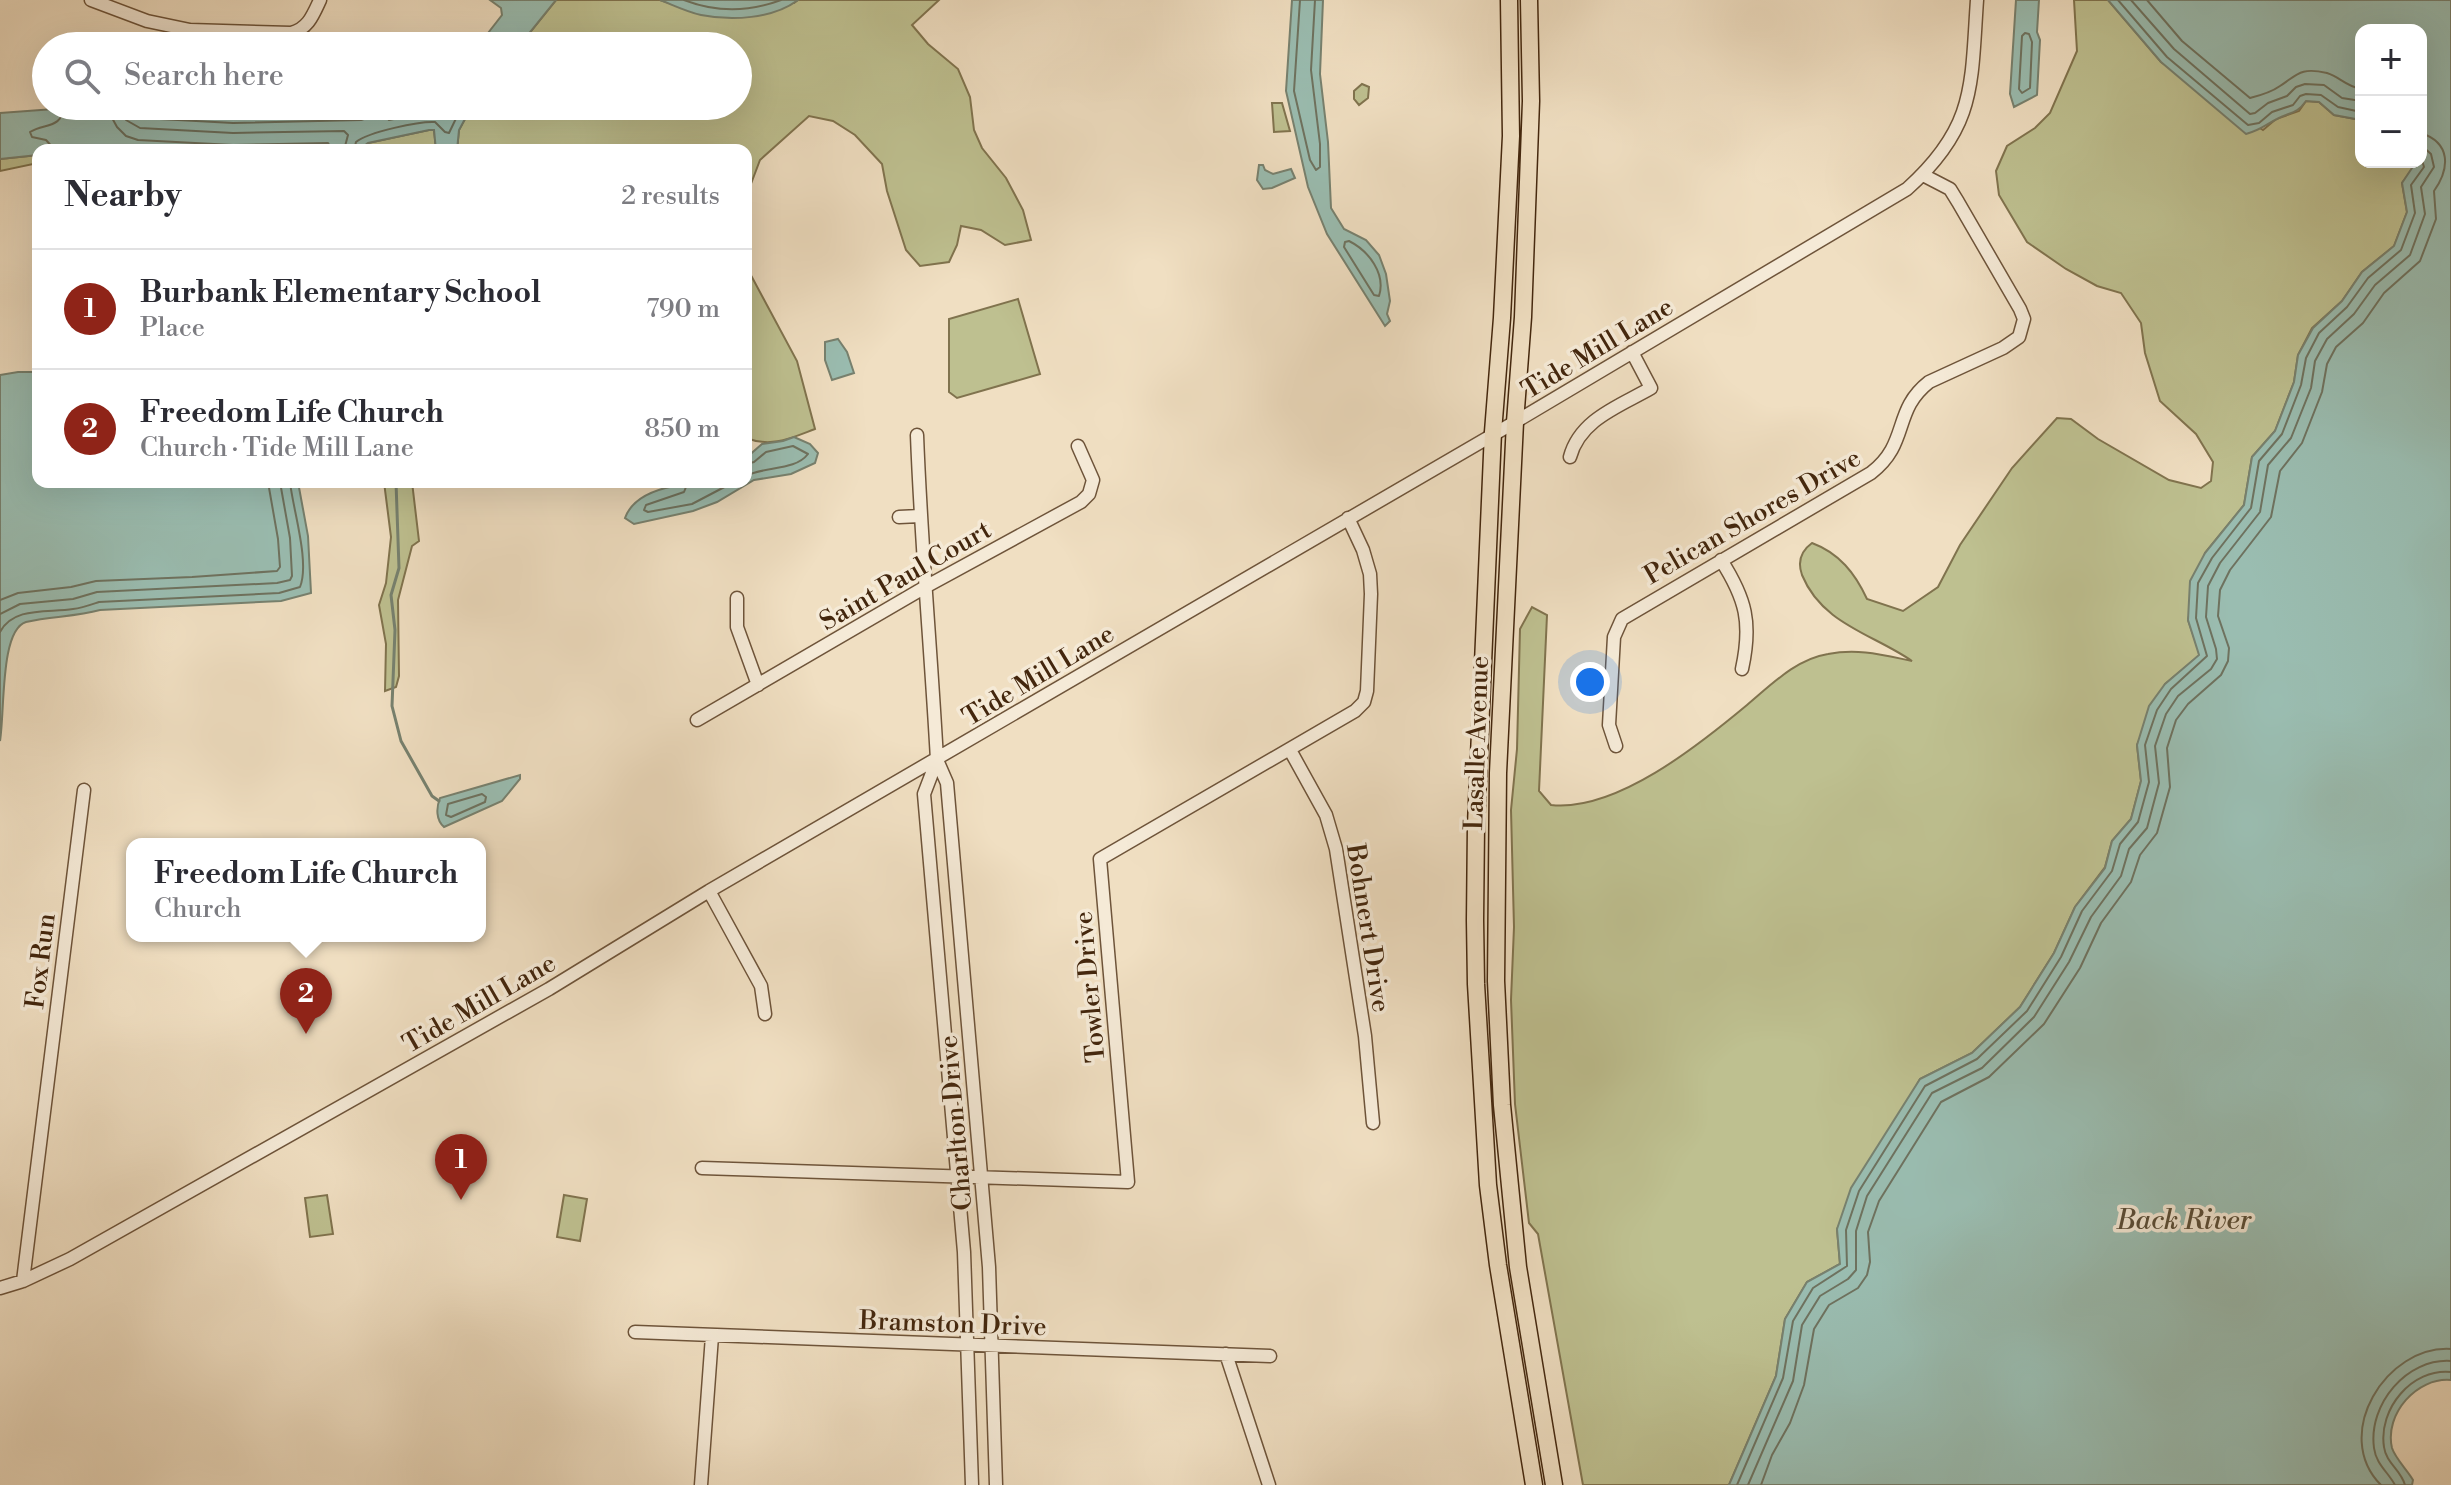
<!DOCTYPE html>
<html lang="en">
<head>
<meta charset="utf-8">
<style>
  body { margin:0; font-family:"Libre Bodoni",serif; background:#f7f7f7; color:#2b2b33 }
  .controls { position:absolute; right:24px; top:24px; display:grid; overflow:hidden; border-radius:16px; box-shadow:0 8px 32px #0002 }
  .controls button { width:72px; height:72px; display:grid; place-items:center; padding:0; border:0; border-bottom:2px solid #e1e1e2; background:#fff; color:#2b2b33; font:40px sans-serif }
  .you { position:absolute; left:1590px; top:682px; width:28px; height:28px; margin:-20px; border:6px solid #fff; border-radius:50%; background:#1a73e8; box-shadow:0 0 0 12px #1a73e833 }
  .badge { display:grid; place-items:center; width:52px; height:52px; border-radius:50%; background:#8f2418; color:#fff; font-size:26px; font-weight:700 }
  .pin { position:absolute; translate:-50% -66px; filter:drop-shadow(0 2px 4px #0008) }
  .pin::after { content:''; position:absolute; top:42px; width:28px; height:24px; background:inherit; clip-path:polygon(0 0,100% 0,50% 100%) }
  .popup { position:absolute; left:126px; top:838px; width:360px; height:104px; box-sizing:border-box; display:grid; place-content:center; border-radius:16px; background:#fff; filter:drop-shadow(0 2px 6px #0005); font-size:26px; white-space:nowrap; color:#7c7c81 }
  .popup b { font-size:30px; color:#2b2b33 }
  .popup::after { content:''; position:absolute; left:50%; top:100%; margin-left:-16px; border:16px solid transparent; border-top-color:#fff }
  .list { margin:0; padding:0; list-style:none }
  h2 { display:flex; justify-content:space-between; align-items:center; height:104px; margin:0; padding:0 32px; font-size:34px }
  h2 small { font-size:26px; font-weight:400; color:#7c7c81 }
  .list li { display:grid; grid-template-columns:52px 1fr auto; gap:24px; align-items:center; box-sizing:border-box; height:120px; padding:0 32px; border-top:2px solid #e1e1e2 }
  .list b { display:block; font-size:30px; white-space:nowrap }
  .list p { margin:0; font-size:26px; white-space:nowrap; color:#7c7c81 }
  .list em { font-size:26px; font-style:normal; color:#7c7c81 }
  .icon { flex:none; width:44px; height:44px; fill:none; stroke:currentColor; stroke-width:2; stroke-linecap:round; stroke-linejoin:round }
  .map { position:relative; flex:none; width:2451px; height:1485px; overflow:hidden }
  .search { position:absolute; background:#fff; box-shadow:0 8px 32px #0002; left:32px; top:32px; width:720px; height:88px; display:flex; align-items:center; gap:20px; box-sizing:border-box; padding:0 28px; border-radius:44px; color:#7c7c81; font-size:30px }
  .panel { position:absolute; background:#fff; box-shadow:0 8px 32px #0002; left:32px; top:144px; width:720px; height:344px; border-radius:16px }
  .map>svg:first-child { display:block }
</style>
</head>
<body>
<div class="map">
<svg width="2451" height="1485" viewBox="0 0 2451 1485">
  <rect width="100%" height="100%" fill="#f0dfc2"/>
  <filter id="stains"><feTurbulence type="fractalNoise" baseFrequency=".0025" numOctaves="4"/><feColorMatrix values="0 0 0 0 .2 0 0 0 0 .09 0 0 0 0 .02 0 0 0 .5 -.17"/></filter>
  <radialGradient id="worn" r=".72"><stop offset=".6" stop-color="#630" stop-opacity="0"/><stop offset="1" stop-color="#630" stop-opacity=".3"/></radialGradient>
  <!-- green -->
  <path fill="#bec090" stroke="#80734e" stroke-width="2" d="M 556,0 L 660,0 L 678,6 L 794,3 L 798,0 L 939,0 L 912,25 L 928,44 L 958,69 L 970,97 L 974,130 L 982,148 L 1006,178 L 1023,210 L 1031,240 L 1005,245 L 981,230 L 961,226 L 957,245 L 949,262 L 920,266 L 906,250 L 887,191 L 882,164 L 855,135 L 833,121 L 809,116 L 760,160 L 746,197 L 746,150 L 457,150 L 459,130 L 472,106 L 738,106 L 738,46 L 519,46 Z
    M 2074,0 L 2108,0 L 2161,62 L 2263,130 L 2276,119 L 2299,111 L 2306,101 L 2319,102 L 2334,115 L 2361,120 L 2361,162 L 2417,163 L 2402,183 L 2407,212 L 2394,246 L 2362,272 L 2342,301 L 2312,328 L 2298,355 L 2294,382 L 2275,431 L 2252,457 L 2244,505 L 2205,553 L 2188,620 L 2200,655 L 2165,684 L 2137,745 L 2141,781 L 2131,819 L 2112,841 L 2105,867 L 2075,907 L 2054,953 L 2020,1007 L 1972,1053 L 1920,1079 L 1837,1229 L 1840,1264 L 1807,1282 L 1785,1319 L 1776,1376 L 1729,1485 L 1583,1485 L 1538,1234 L 1529,1223 L 1515,1104 L 1511,1000 L 1514,927 L 1511,810 L 1517,749 L 1520,629 L 1532,607 L 1547,615 L 1539,791 L 1551,805 C 1616,812 1699,745 1747,705 C 1771,685 1796,659 1828,654 C 1858,648 1883,655 1912,661 C 1873,634 1822,624 1802,575 C 1797,561 1801,551 1812,543 C 1839,553 1855,573 1867,599 L 1903,611 L 1938,587 L 1960,545 L 2012,468 L 2057,418 L 2071,419 L 2098,439 L 2169,480 L 2201,488 L 2211,481 L 2213,462 L 2196,434 L 2160,401 L 2145,353 L 2141,323 L 2121,293 L 2097,286 L 2066,269 L 2027,242 L 1999,195 L 1996,171 L 2007,146 L 2035,128 L 2050,113 L 2077,51 Z
    M 1362,84 L 1369,87 L 1368,98 L 1359,105 L 1354,99 L 1354,91 Z
    M 1272,103 L 1282,103 L 1290,131 L 1274,132 Z
    M 429,130 L 434,130 L 436,150 L 359,150 L 368,143 Z
    M 38,155 L 38,163 L 0,171 L 0,159 Z
    M 746,266 L 797,361 L 815,429 C 791,438 772,448 746,438 Z
    M 1018,299 L 1040,374 L 957,398 L 949,392 L 949,319 Z
    M 384,482 L 412,482 L 419,541 L 412,546 L 398,600 L 399,676 L 396,687 L 385,691 L 386,644 L 379,605 L 386,583 L 391,537 Z
    M 327,1195 L 333,1234 L 310,1237 L 305,1198 Z
    M 564,1195 L 587,1199 L 580,1241 L 557,1237 Z"/>
  <!-- water -->
  <path fill="#9abdb1" stroke="#77816f" stroke-width="2" d="M 490,0 L 556,0 L 519,46 L 478,46 L 502,15 L 501,8 Z
    M 660,0 L 798,0 C 773,19 731,21 701,15 C 687,12 673,5 660,0 Z
    M 1292,0 L 1323,0 L 1320,74 L 1328,142 L 1331,208 L 1344,229 L 1366,240 L 1379,255 L 1386,274 L 1390,301 L 1387,314 L 1390,321 L 1385,326 L 1327,234 L 1308,187 L 1286,91 Z
    M 2016,0 L 2039,0 L 2037,32 L 2040,40 L 2037,95 L 2014,107 L 2010,94 Z
    M 2108,0 L 2451,0 L 2451,1380 C 2417,1377 2384,1414 2392,1448 C 2395,1458 2408,1471 2413,1480 L 2412,1485 L 1729,1485 L 1776,1376 L 1785,1319 L 1807,1282 L 1840,1264 L 1837,1229 L 1851,1188 L 1920,1079 L 1972,1053 L 2020,1007 L 2054,953 L 2075,907 L 2105,868 L 2112,841 L 2131,819 L 2141,781 L 2137,745 L 2149,706 L 2165,684 L 2199,655 L 2188,620 L 2190,581 L 2205,553 L 2244,505 L 2252,457 L 2275,431 L 2294,382 L 2298,355 L 2313,328 L 2342,301 L 2362,272 L 2394,246 L 2407,212 L 2402,183 L 2416,162 L 2421,162 L 2421,30 L 2361,30 L 2361,120 L 2334,115 L 2319,102 L 2306,101 C 2297,114 2290,112 2277,119 C 2265,125 2261,130 2246,134 L 2161,62 Z
    M 381,106 L 472,106 L 459,130 L 457,150 L 436,150 L 434,130 L 429,130 L 368,143 L 359,150 L 38,150 L 38,155 L 0,159 L 0,113 L 68,108 L 233,115 L 338,113 L 360,112 Z
    M 1259,165 L 1263,165 L 1265,170 L 1273,174 L 1291,169 L 1295,178 L 1272,188 L 1263,189 L 1257,180 Z
    M 838,339 L 847,352 L 854,373 L 832,380 L 825,360 L 825,342 Z
    M 18,372 L 38,372 L 38,482 L 298,482 L 308,536 L 311,593 L 281,601 L 100,610 C 75,617 51,616 26,622 C 0,630 5,710 0,741 L 0,375 Z
    M 794,437 L 810,444 L 818,453 L 815,463 L 791,474 L 754,480 L 717,502 L 693,511 L 634,524 L 625,518 C 639,479 711,482 746,482 L 746,458 L 762,444 L 783,441 Z
    M 520,775 L 520,779 L 502,801 L 444,827 C 436,820 436,808 440,798 Z"/>
  <g fill="none" stroke-linecap="round" stroke-linejoin="round">
    <!-- shore -->
    <path stroke="#6e725f" stroke-width="2" d="M 684,0 C 715,12 749,12 781,0
      M 1300,0 L 1294,91 L 1310,160 L 1316,170 L 1320,167 L 1320,144 L 1311,70 L 1315,0
      M 2118,0 L 2167,57 L 2248,125 L 2259,123 L 2272,112 L 2293,105 L 2300,96 L 2306,94 L 2321,95 L 2338,107 L 2361,112
      M 2131,0 L 2174,49 L 2250,114 L 2255,113 L 2268,103 L 2287,96 L 2296,87 L 2305,84 L 2324,85 L 2342,98 L 2361,101
      M 2147,0 L 2182,41 L 2250,98 C 2258,96 2273,91 2280,86 C 2298,74 2301,67 2327,73 C 2340,77 2345,86 2361,89
      M 2025,33 L 2029,34 L 2032,42 L 2030,88 L 2022,93 L 2019,89 L 2022,36 Z
      M 110,106 L 111,116 L 117,127 L 126,136 L 138,140 L 233,145 L 328,143 L 332,150
      M 122,106 L 126,120 L 140,128 L 233,133 L 344,131 L 348,135 L 344,150
      M 133,106 L 134,114 L 141,118 L 233,123 L 361,120 L 373,116 L 376,106
      M 386,106 L 385,116 L 389,120 L 428,112 L 444,114 L 451,106
      M 55,150 L 46,140 L 32,137 L 30,132 C 45,123 62,129 64,106
      M 354,150 L 356,142 C 368,132 420,121 435,122 L 445,132 L 449,133 L 462,106
      M 1349,241 C 1369,251 1386,274 1379,296 L 1374,295 L 1344,247 L 1345,242 Z
      M 746,464 L 754,462 L 766,452 L 793,446 L 808,454 C 795,471 765,466 746,476
      M 688,482 L 684,492 L 646,505 L 644,510 L 648,512 L 692,504 L 734,482
      M 0,600 L 18,593 L 71,587 L 96,581 L 192,577 L 277,571 L 280,567 L 278,539 L 268,482
      M 0,614 L 20,604 L 73,599 L 97,592 L 277,583 L 290,580 L 292,576 L 290,538 L 280,482
      M 0,632 C 14,606 48,613 73,609 C 82,608 90,605 99,602 L 279,593 L 300,587 C 310,562 293,510 290,482
      M 482,794 L 486,797 L 485,802 L 451,817 L 446,815 L 448,804 Z
      M 1737,1485 L 1783,1378 L 1793,1321 L 1813,1288 L 1847,1266 L 1846,1230 L 1859,1191 L 1925,1086 L 1977,1059 L 2027,1011 L 2061,957 L 2082,911 L 2112,871 L 2120,844 L 2138,822 L 2149,782 L 2145,745 L 2157,710 L 2171,689 L 2207,656 L 2196,618 L 2198,583 L 2212,558 L 2251,508 L 2259,461 L 2282,434 L 2301,385 L 2306,358 L 2319,333 L 2347,307 L 2368,278 L 2401,250 L 2415,213 L 2411,185 L 2424,167 L 2421,157
      M 1748,1485 L 1793,1381 L 1802,1325 L 1820,1296 L 1848,1279 L 1856,1270 L 1856,1231 L 1867,1196 L 1932,1093 L 1982,1068 L 2034,1017 L 2069,962 L 2091,917 L 2121,876 L 2129,849 L 2147,828 L 2159,783 L 2155,746 L 2166,714 L 2178,696 L 2211,669 L 2217,659 L 2216,649 L 2206,617 L 2208,586 L 2220,563 L 2260,512 L 2268,465 L 2291,438 L 2311,388 L 2315,361 L 2327,339 L 2354,314 L 2375,285 L 2410,255 L 2425,214 L 2421,187 L 2434,167 L 2431,154 L 2421,145
      M 1761,1485 L 1772,1455 L 1790,1423 L 1804,1385 L 1814,1329 L 1829,1305 L 1858,1288 L 1867,1275 L 1870,1262 L 1868,1232 L 1879,1201 L 1941,1102 L 1989,1077 L 2044,1024 L 2080,968 L 2101,923 L 2131,882 L 2140,855 L 2157,833 L 2170,787 L 2167,748 L 2176,720 L 2188,704 L 2221,675 L 2228,661 L 2229,648 L 2218,616 L 2220,590 L 2230,570 L 2271,517 L 2280,471 L 2302,443 L 2322,392 L 2327,364 L 2336,347 L 2363,323 L 2384,293 L 2420,261 L 2436,219 L 2434,191 C 2450,168 2451,143 2421,133
      M 2381,1485 C 2331,1435 2386,1345 2451,1349
      M 2395,1485 C 2388,1472 2376,1464 2374,1448 C 2368,1404 2407,1358 2451,1361
      M 2405,1485 C 2401,1470 2386,1463 2384,1447 C 2378,1409 2412,1368 2451,1372"/>
    <!-- stream -->
    <path stroke="#77816f" stroke-width="3" d="M 396,482 L 399,568 L 391,595 L 395,630 L 392,706 L 401,741 L 432,796 L 439,801"/>
    <!-- minor casing -->
    <g stroke="#6e543a" stroke-width="15">
      <path id="minor" d="M 91,0 L 147,21 L 190,30 L 291,33 C 308,29 313,15 320,0
        M 917,435 C 921,543 931,651 937,760 L 947,783 L 989,1267 L 996,1485
        M 1570,457 C 1580,419 1620,406 1651,388 L 1632,352
        M 899,517 L 920,516
        M 1721,560 C 1746,599 1752,623 1742,669
        M 737,598 L 737,627 L 758,685
        M 697,720 L 927,586 L 1081,502 L 1089,494 L 1093,480 L 1078,446
        M 1616,746 L 1609,725 L 1614,637 L 1622,619 L 1871,473 C 1910,443 1892,411 1929,382 L 2003,348 L 2019,337 L 2024,319 L 2020,309 L 1958,202 L 1950,189 L 1923,175
        M 1290,750 L 1326,815 L 1336,849 L 1365,1036 L 1373,1123
        M 937,760 L 924,794 L 964,1252 L 972,1485
        M 709,891 L 761,986 L 765,1014
        M 702,1168 L 1128,1182 L 1100,859 L 1355,711 L 1364,702 L 1367,691 L 1371,594 L 1370,574 L 1363,550 L 1348,518
        M 23,1281 L 84,790
        M 0,1288 L 23,1281 L 70,1259 L 549,989 L 709,891 L 1515,422 L 1907,189 C 1976,127 1971,86 1977,0
        M 635,1332 L 1270,1356
        M 1226,1354 L 1269,1485
        M 701,1485 L 712,1336"/>
    </g>
    <!-- major casing -->
    <g stroke="#43260d" stroke-width="19">
      <path id="major" d="M 1509,0 L 1511,136 L 1502,318 L 1493,432 L 1476,825 L 1475,920 L 1476,984 L 1488,1185 L 1498,1265 L 1534,1485
        M 1529,0 L 1531,101 L 1523,317 L 1515,422 L 1498,773 L 1496,981 L 1502,1105 L 1518,1267 L 1554,1485"/>
    </g>
    <!-- minor -->
    <use href="#minor" stroke="#f5ead7" stroke-width="12"/>
    <!-- major -->
    <use href="#major" stroke="#f0dfc2" stroke-width="16"/>
  </g>
  <g text-anchor="middle" stroke-width="7" stroke-linejoin="round" paint-order="stroke">
    <!-- street labels -->
    <g font-size="26" fill="#43260d" stroke="#f5ead7">
      <text transform="translate(1597 348) rotate(-31)" y="9">Tide Mill Lane</text>
      <text transform="translate(1752 516) rotate(-30)" y="9">Pelican Shores Drive</text>
      <text transform="translate(905 575) rotate(-30)" y="9">Saint Paul Court</text>
      <text transform="translate(1038 675) rotate(-31)" y="9">Tide Mill Lane</text>
      <text transform="translate(1476 743) rotate(-88)" y="9">Lasalle Avenue</text>
      <text transform="translate(1369 928) rotate(81)" y="9">Bohnert Drive</text>
      <text transform="translate(40 961) rotate(-83)" y="9">Fox Run</text>
      <text transform="translate(1089 987) rotate(-95)" y="9">Towler Drive</text>
      <text transform="translate(479 1003) rotate(-30)" y="9">Tide Mill Lane</text>
      <text transform="translate(955 1123) rotate(-95)" y="9">Charlton Drive</text>
      <text transform="translate(953 1323) rotate(2)" y="9">Bramston Drive</text>
    </g>
    <!-- water labels -->
    <g font-size="28" font-style="italic" fill="#594c36" stroke="#f5ead7">
      <text x="2184" y="1229">Back River</text>
    </g>
  </g>
  <rect width="100%" height="100%" filter="url(#stains)"/>
  <rect width="100%" height="100%" fill="url(#worn)"/>
</svg>
<div class="controls">
<button>+</button>
<button>−</button>
</div>
<div class="you"></div>
<div class="pin badge" style="left:461px;top:1200px">1</div>
<div class="pin badge" style="left:306px;top:1034px">2</div>
<div class="popup"><b>Freedom Life Church</b>Church</div>
<div class="search"><svg class="icon" aria-label="search" viewBox="0 0 24 24"><circle cx="10" cy="10" r="6"/><path d="M15 15l6 6"/></svg>Search here</div>
<section class="panel">
<h2>Nearby<small>2 results</small></h2>
<ul class="list">
<li><span class="badge">1</span><div><b>Burbank Elementary School</b><p>Place</p></div><em>790 m</em></li>
<li><span class="badge">2</span><div><b>Freedom Life Church</b><p>Church · Tide Mill Lane</p></div><em>850 m</em></li>
</ul>
</section>
</div>
</body>
</html>
